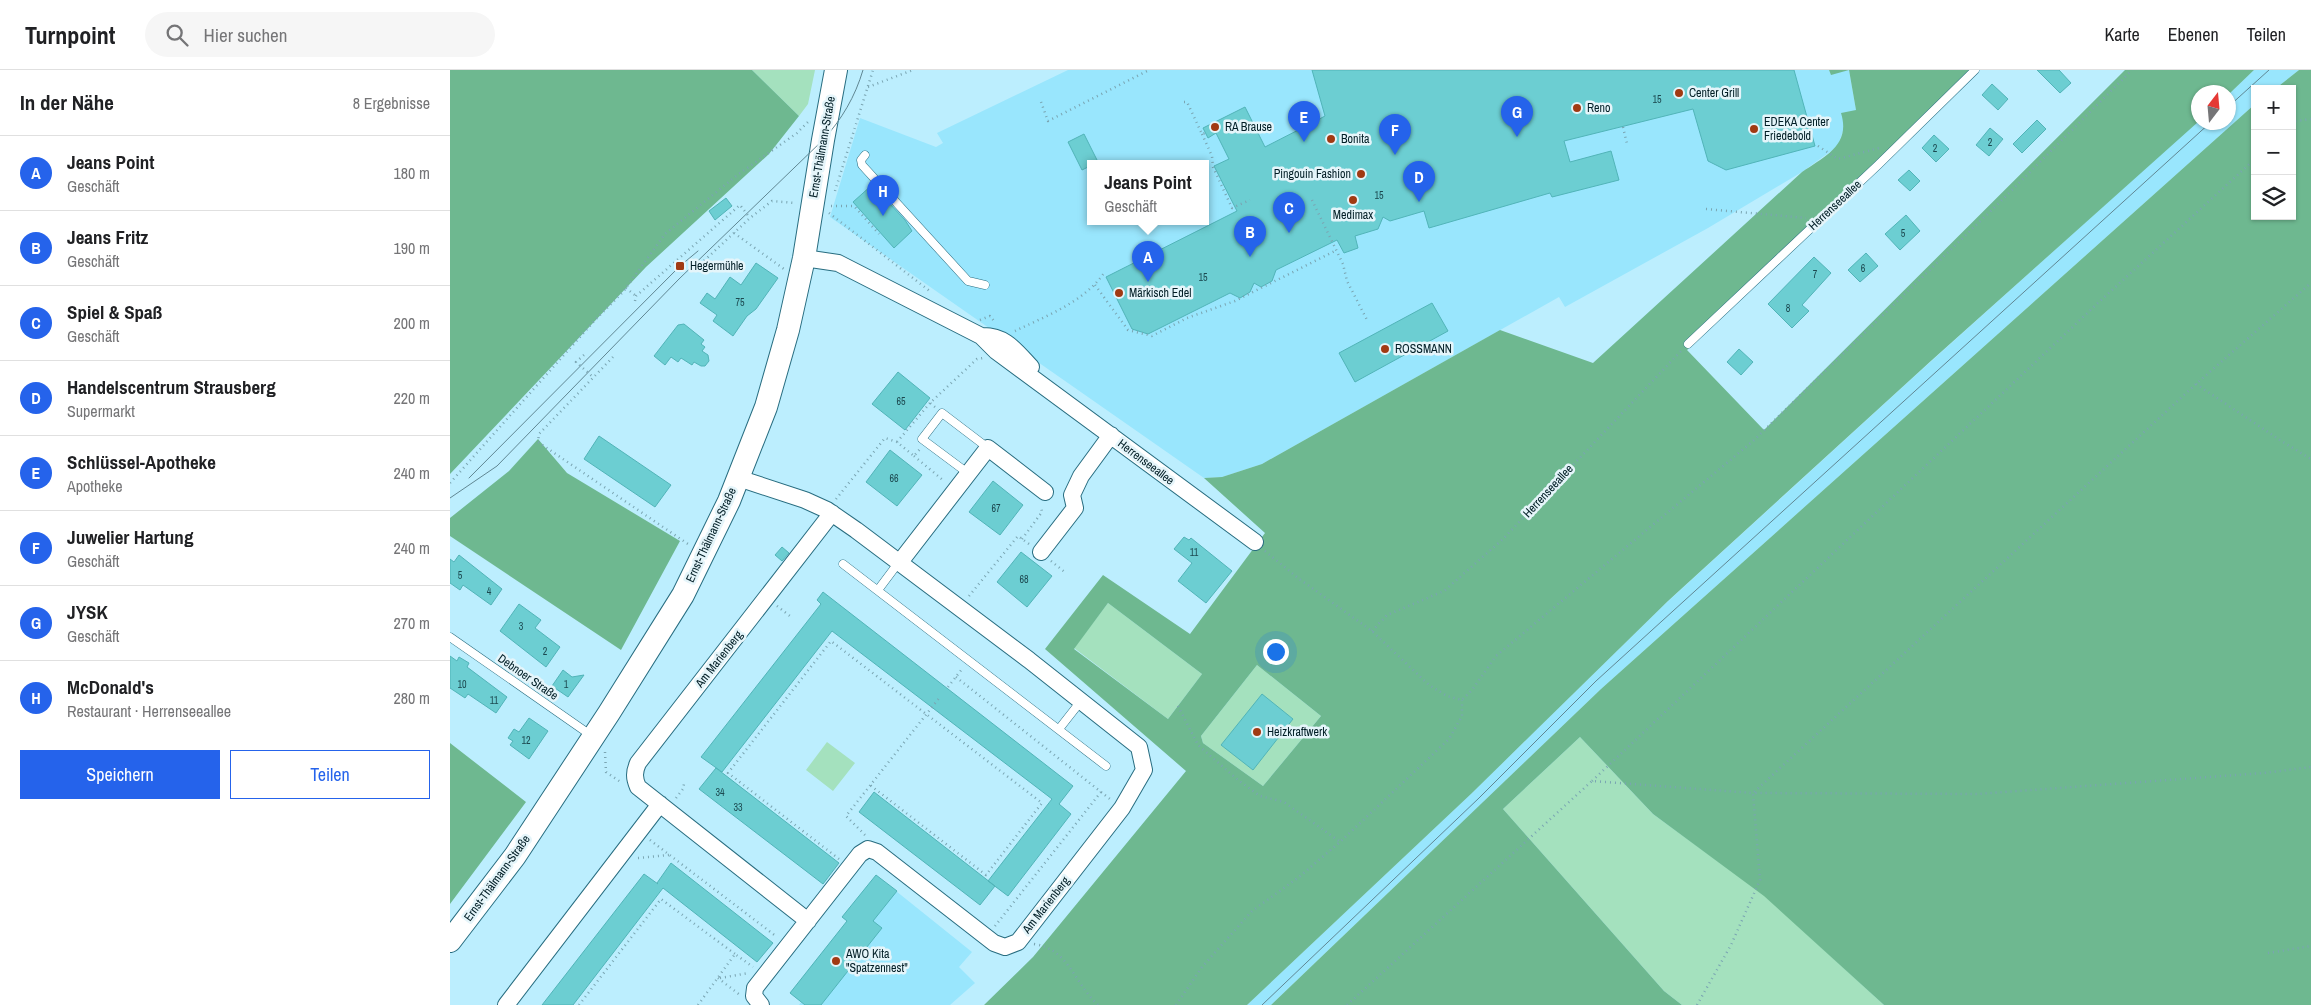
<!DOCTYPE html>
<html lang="de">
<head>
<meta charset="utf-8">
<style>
  body { margin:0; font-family:"Archivo Narrow",sans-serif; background:#f6f6f6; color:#202124 }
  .controls { position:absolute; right:15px; top:15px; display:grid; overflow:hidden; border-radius:0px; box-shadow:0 1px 4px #0004 }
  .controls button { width:45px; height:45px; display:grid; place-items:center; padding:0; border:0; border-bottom:1px solid #e0e0e0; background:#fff; color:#202124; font:25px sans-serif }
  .compass { position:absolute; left:1741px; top:15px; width:45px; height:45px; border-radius:50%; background:#fff; box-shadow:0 1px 4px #0004; rotate:16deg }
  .you { position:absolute; left:825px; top:581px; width:18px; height:18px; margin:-12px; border:4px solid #fff; border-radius:50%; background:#1a73e8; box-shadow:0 0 0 8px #1a73e833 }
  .badge { display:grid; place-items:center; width:32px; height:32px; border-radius:50%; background:#2563eb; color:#fff; font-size:16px; font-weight:700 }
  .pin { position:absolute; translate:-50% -41px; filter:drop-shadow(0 1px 2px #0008) }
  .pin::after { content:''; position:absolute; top:26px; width:18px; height:15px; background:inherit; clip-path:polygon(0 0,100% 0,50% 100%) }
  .popup { position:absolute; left:637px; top:90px; width:122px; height:65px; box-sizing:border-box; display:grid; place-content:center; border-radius:0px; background:#fff; filter:drop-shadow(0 1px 4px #0005); font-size:16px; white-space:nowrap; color:#757577 }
  .popup b { font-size:19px; color:#202124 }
  .popup::after { content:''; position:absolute; left:50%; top:100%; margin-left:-10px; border:10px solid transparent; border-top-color:#fff }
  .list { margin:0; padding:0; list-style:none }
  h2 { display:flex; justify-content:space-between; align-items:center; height:65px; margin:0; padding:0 20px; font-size:21px }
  h2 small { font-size:16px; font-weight:400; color:#757577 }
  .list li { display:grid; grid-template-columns:32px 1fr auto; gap:15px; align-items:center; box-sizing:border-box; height:75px; padding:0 20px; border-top:1px solid #e0e0e0 }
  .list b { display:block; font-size:19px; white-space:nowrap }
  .list p { margin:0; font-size:16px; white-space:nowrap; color:#757577 }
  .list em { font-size:16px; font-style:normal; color:#757577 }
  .actions { display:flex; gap:10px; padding:15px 20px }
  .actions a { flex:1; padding:11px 0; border:1px solid #2563eb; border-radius:0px; text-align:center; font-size:18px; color:#2563eb }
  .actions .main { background:#2563eb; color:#fff }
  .icon { flex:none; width:28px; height:28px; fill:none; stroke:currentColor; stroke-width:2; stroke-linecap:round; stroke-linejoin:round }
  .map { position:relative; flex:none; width:1861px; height:935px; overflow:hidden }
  header { display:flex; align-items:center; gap:30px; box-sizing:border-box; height:70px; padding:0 25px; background:#fff; border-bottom:1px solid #e0e0e0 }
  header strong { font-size:24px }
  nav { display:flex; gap:28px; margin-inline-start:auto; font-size:18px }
  .search { width:350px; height:45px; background:#f6f6f6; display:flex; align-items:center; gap:12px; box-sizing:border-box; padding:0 18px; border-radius:28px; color:#757577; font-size:19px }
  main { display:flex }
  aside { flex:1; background:#fff }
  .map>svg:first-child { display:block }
</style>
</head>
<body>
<header>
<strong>Turnpoint</strong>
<div class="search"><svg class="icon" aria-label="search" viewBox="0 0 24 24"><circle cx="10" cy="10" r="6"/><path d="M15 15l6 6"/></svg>Hier suchen</div>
<nav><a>Karte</a><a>Ebenen</a><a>Teilen</a></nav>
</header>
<main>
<aside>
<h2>In der Nähe<small>8 Ergebnisse</small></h2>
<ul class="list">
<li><span class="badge">A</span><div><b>Jeans Point</b><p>Geschäft</p></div><em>180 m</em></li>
<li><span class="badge">B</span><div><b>Jeans Fritz</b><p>Geschäft</p></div><em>190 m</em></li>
<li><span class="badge">C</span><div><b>Spiel &amp; Spaß</b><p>Geschäft</p></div><em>200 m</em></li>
<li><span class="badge">D</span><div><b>Handelscentrum Strausberg</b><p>Supermarkt</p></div><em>220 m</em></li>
<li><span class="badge">E</span><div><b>Schlüssel-Apotheke</b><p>Apotheke</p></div><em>240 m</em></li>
<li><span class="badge">F</span><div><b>Juwelier Hartung</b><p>Geschäft</p></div><em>240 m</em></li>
<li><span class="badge">G</span><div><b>JYSK</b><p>Geschäft</p></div><em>270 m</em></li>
<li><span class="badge">H</span><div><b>McDonald's</b><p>Restaurant · Herrenseeallee</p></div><em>280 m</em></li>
</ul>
<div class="actions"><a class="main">Speichern</a><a>Teilen</a></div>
</aside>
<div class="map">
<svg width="1861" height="935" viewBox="0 0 1861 935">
  <rect width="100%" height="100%" fill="#bceefe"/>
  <!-- built -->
  <path fill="#99e6fd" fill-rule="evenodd" d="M 618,0 L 1379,0 L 1381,4 L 1399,0 L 1406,40 L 1395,55 L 1388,76 L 1352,102 L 1258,158 L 1115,237 L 1109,227 L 812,394 L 772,407 L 754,408 L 380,147 L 410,48 L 486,77 L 493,73 L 487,63 ZM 640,93 L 756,93 L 756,151 L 640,151 Z
    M 1804,0 L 1849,0 L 1825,19 L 1805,19 L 1805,34 L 1151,619 L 821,935 L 797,935 L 1022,723 L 1213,536 L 1456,314 L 1748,51 L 1778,52 L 1779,24 Z
    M 426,805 L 522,882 L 509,897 L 525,913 L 500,935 L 349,935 L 351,932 L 340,923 L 397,851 L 392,847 Z"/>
  <!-- green -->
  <path fill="#a4e1be" d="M 302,0 L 365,0 L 358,34 L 349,46 Z
    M 658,533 L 752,604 L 718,649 L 624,578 Z
    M 807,595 L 871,646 L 813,716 L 753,673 L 751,666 Z
    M 1130,667 L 1203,744 L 1314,825 L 1434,935 L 1232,935 L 1214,921 L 1053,739 Z
    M 377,672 L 405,693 L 383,721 L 356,700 Z"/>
  <!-- forest -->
  <path fill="#6eb890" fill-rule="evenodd" d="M 0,0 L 302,0 L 349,46 L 319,84 L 196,197 L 0,404 Z
    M 1379,0 L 1527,0 L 1237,280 L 1314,360 L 1675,0 L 1804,0 L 1779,24 L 1748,22 L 1748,52 L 1482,290 L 1218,531 L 1022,723 L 797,935 L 534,935 L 583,887 L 736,701 L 595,579 L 653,505 L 740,564 L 815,463 L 754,408 L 772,407 L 812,394 L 1050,260 L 1143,293 L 1352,102 C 1375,86 1401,75 1391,43 L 1406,40 L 1399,0 L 1381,5 ZM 658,533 L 752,604 L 718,649 L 624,579 ZM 807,595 L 871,646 L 813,716 L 753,673 L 751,666 Z
    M 1849,0 L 1861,0 L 1861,935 L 1434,935 L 1314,826 L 1203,744 L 1130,667 L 1053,739 L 1214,921 L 1232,935 L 821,935 L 1151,619 L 1805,34 L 1805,146 L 1842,146 L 1842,19 L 1825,19 Z
    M 88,369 L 117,403 L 230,471 L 171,580 L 0,466 L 0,448 L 59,401 Z
    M 0,673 L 76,732 L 0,834 Z"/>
  <!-- building -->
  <path fill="#6cced2" stroke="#51b4b8" d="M 862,0 L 1344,0 L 1365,76 L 1276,100 L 1258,91 L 1243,39 L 1114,71 L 1120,92 L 1161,81 L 1169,110 L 1102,127 L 1100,123 L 979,158 L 974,141 L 940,151 L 933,147 L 928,159 L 905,166 L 908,178 L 894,183 L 887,170 L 826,200 L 822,211 L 811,217 L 804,213 L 800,222 L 790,228 L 780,223 L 698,264 L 682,259 L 656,207 L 787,141 L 764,96 L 779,89 L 766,63 L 758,68 L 753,58 L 795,37 L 815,77 L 862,53 L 875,46 Z
    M 1587,0 L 1609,0 L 1621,13 L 1610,23 Z
    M 1542,14 L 1558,29 L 1548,40 L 1532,25 Z
    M 1587,50 L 1596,59 L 1572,83 L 1563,74 Z
    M 1540,58 L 1553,69 L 1539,86 L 1526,75 Z
    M 634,64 L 648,92 L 640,93 L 640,96 L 632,100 L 618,72 Z
    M 1484,65 L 1499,79 L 1486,92 L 1472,78 Z
    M 1459,100 L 1470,111 L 1460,121 L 1448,110 Z
    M 422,115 L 455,150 L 462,161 L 444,178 L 403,132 Z
    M 276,128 L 282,136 L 265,150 L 259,141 Z
    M 1456,145 L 1470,161 L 1450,180 L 1435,164 Z
    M 1416,183 L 1428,196 L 1410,212 L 1398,200 Z
    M 1364,187 L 1381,203 L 1352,235 L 1359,241 L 1342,258 L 1318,234 Z
    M 306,193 L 328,208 L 306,239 L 297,246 L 283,266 L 263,251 L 267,245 L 250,233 L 257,223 L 265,229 L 280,207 L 291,215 Z
    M 982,233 L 998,261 L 905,312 L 889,283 Z
    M 234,254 L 254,270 L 251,274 L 255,277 L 252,281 L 258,285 L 259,291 L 255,296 L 251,296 L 244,292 L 242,295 L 231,288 L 228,292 L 221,287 L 215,295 L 204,286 L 228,255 Z
    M 1289,279 L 1303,292 L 1291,305 L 1277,292 Z
    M 448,302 L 480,328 L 455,360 L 422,334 Z
    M 149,366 L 221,415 L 205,437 L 134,389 Z
    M 440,380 L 472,405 L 447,436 L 416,412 Z
    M 543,411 L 573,435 L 550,465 L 519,442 Z
    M 734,467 L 739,470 L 741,468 L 782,501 L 756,533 L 728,511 L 742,493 L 724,479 Z
    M 332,477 L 339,483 L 332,491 L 325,485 Z
    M 571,482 L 602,506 L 577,537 L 547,512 Z
    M 9,485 L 52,519 L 41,535 L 13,515 L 10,520 L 0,513 L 0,489 L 4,492 Z
    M 373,522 L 623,716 L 609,734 L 621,744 L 558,826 L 538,811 L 602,729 L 382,561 L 272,702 L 251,687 L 371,534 L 367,530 Z
    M 69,534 L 91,550 L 85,558 L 110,577 L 96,597 L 50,561 Z
    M 0,586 L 7,591 L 9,587 L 19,593 L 17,597 L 57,627 L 46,643 L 18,624 L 15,628 L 0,618 Z
    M 113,600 L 122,607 L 134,605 L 118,627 L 102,616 Z
    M 812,624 L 843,649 L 803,700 L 771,675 Z
    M 79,648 L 98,661 L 79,689 L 60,675 L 63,671 L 58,668 L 64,659 L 69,662 Z
    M 266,698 L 389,793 L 373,814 L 249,719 Z
    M 424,722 L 545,816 L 530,835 L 409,742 Z
    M 221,793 L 323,873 L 307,892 L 213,818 L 123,935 L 92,935 L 194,804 L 208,814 L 207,813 Z
    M 426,805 L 447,821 L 423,851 L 432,858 L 371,935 L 355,935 L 340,923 L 397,851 L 392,847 Z"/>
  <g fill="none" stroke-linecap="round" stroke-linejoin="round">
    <!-- lane casing -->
    <g stroke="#286d80" stroke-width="9">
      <path id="lane" d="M 415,85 L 411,90 L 412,95 L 518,211 L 535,215
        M 1238,274 L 1428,95 L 1525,0
        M 519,404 L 472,369 L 492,343 L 538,378
        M 393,494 L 656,696
        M 428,520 L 449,492
        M 0,567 L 142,666
        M 609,659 L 631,631"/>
    </g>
    <!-- street casing -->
    <g stroke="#286d80" stroke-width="18">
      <path id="street" d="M 354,188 L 388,193 L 531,266 L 546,281 L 805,472
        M 531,266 C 555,265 565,280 581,297
        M 288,408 L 355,430 L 377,440 L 406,460 L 579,590 L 689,677 L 694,700 L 672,738 L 568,872 L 555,877 L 544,873 L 427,782 L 418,779 L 410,784 L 305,918 L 304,926 L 311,935
        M 591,482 L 625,438 L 622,425 L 631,406 L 661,365
        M 450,492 L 538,378 L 595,422
        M 358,851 L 188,717 C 184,708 184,702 188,693 L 382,443
        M 56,935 L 210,734"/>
    </g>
    <!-- secondary casing -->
    <g stroke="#286d80" stroke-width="24">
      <path id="secondary" d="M 0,871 L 65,786 L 159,643 L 233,525 L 279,431 L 316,337 L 338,260 L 354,188 L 373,70 L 386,0"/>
    </g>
    <!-- path -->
    <path stroke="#7aa5b2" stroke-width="2.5" stroke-dasharray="1 4" stroke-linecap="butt" d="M 418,17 L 463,0
      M 591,32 L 598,51 L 699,0
      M 734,32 L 737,32 L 752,64 L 755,63
      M 1842,55 L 1846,51 L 1861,49
      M 1173,57 L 1177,74
      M 752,64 L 762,86 L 763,97 L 782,138 L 800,130
      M 1368,76 L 1388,89 L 1429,78
      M 385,121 L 423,0
      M 862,130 L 893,194 L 897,211 L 917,250
      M 381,136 L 404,136 L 429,164
      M 1256,139 L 1356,148
      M 379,143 L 481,222
      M 284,163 L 334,199
      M 243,201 L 300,148 L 322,131 L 345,133
      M 645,215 L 678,260 L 702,266 L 737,248 L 785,231 L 887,180
      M 176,218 L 186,226
      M 185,231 L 186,226 L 290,135 L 300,148
      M 530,250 L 540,246 L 544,251
      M 565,261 C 596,246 634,232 654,203
      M 134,285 L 126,292 L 143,307
      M 163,287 L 89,364 L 88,372 L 238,474
      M 1746,314 L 1833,372 L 1861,389
      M 485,337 L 480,333 L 527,289 L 533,288
      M 447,372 L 480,333
      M 464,386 L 494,411
      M 0,413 L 146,249 L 173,222 L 215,164 L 286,106 L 347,63 L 358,52
      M 386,429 L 435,368 L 447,372 L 464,386 L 470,379
      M 572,469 L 592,442 L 591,437
      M 815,481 L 848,508 L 922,561 L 979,615 L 997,626 L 1012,630 L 1022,620 L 1046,586 L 1303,371 L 1551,131 L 1682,0
      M 601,491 L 616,503
      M 519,526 L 568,466 L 579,474
      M 327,536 L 340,546
      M 922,561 L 937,545 L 994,521 L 1052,470 L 1231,281
      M 506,607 L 651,722 L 545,856
      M 498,617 L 512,599
      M 728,636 L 748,675 L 788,710 L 810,726 L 834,732 L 889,771
      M 155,682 L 156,702 L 172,713
      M 1142,711 L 1649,232 L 1805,89
      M 651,722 L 660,729
      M 226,728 L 233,719 L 234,714
      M 415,765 L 396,746 L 490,627
      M 200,770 L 327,867
      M 188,788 L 219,785
      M 389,789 L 278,703 L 381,571 L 592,733 L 536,805 L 420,715
      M 584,874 C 619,879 624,913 648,935
      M 1818,883 L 1861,876
      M 268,908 L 290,925
      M 270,908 L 299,903
      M 129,935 L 211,829 L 285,884
      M 248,935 L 285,884 L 303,897
      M 726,935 L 752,897 L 802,841 L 849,807 L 890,772 L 999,669 L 1012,646 L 1012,630
      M 897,935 L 1142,711 L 1303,723 L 1746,314 L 1861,213
      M 1247,935 L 1281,875 L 1310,810 L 1303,723 L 1527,724 L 1813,703 L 1861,697"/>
    <!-- lane -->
    <use href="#lane" stroke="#fff" stroke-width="8"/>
    <!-- street -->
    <use href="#street" stroke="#fff" stroke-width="16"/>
    <!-- secondary -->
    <use href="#secondary" stroke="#fff" stroke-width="22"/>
    <!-- tram -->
    <path stroke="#608793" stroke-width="1" d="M 1778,37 L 1819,0
      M 19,408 L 230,196 L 248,181
      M 0,428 L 47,396 L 229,209 L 373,70 C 392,49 405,27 413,0
      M 812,935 L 1029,728 L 1146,611 L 1761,52"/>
  </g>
  <!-- markers -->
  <g fill="#a13a13" stroke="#e5f5fa" stroke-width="2">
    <circle cx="1229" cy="23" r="5"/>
    <circle cx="1127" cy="38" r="5"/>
    <circle cx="765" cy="57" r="5"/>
    <circle cx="1304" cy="59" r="5"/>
    <circle cx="881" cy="69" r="5"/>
    <circle cx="911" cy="104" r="5"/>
    <circle cx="903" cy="130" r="5"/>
    <rect x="225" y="191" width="10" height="10" rx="2.5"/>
    <circle cx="669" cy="223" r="5"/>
    <circle cx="935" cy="279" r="5"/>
    <circle cx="807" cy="662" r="5"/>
    <circle cx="386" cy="891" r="5"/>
  </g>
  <g text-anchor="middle" stroke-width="5" stroke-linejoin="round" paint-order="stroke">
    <!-- number labels -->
    <g font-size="10" fill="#1c4950">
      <text x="1207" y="33">15</text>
      <text x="1540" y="76">2</text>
      <text x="1485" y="82">2</text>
      <text x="929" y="129">15</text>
      <text x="1453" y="167">5</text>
      <text x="1413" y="202">6</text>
      <text x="1365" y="208">7</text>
      <text x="753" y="211">15</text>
      <text x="290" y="236">75</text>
      <text x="1338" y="242">8</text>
      <text x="451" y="335">65</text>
      <text x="444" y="412">66</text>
      <text x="546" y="442">67</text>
      <text x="744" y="486">11</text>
      <text x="10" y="509">5</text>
      <text x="574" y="513">68</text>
      <text x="39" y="525">4</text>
      <text x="71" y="560">3</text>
      <text x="95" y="585">2</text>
      <text x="12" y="618">10</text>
      <text x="116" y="618">1</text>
      <text x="44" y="634">11</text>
      <text x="76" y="674">12</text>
      <text x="270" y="726">34</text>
      <text x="288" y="741">33</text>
    </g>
    <!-- poi labels -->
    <g font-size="12" fill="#011d25" stroke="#e5f5fa" text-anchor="start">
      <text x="1239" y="27">Center Grill</text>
      <text x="1137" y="42">Reno</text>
      <text x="1314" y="56">EDEKA Center<tspan x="1314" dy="14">Friedebold</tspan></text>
      <text x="775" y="61">RA Brause</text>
      <text x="891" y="73">Bonita</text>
      <text x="901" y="108" text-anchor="end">Pingouin Fashion</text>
      <text x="903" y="149" text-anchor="middle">Medimax</text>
      <text x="240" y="200">Hegermühle</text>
      <text x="679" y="227">Märkisch Edel</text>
      <text x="945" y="283">ROSSMANN</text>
      <text x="817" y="666">Heizkraftwerk</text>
      <text x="396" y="888">AWO Kita<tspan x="396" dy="14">"Spatzennest"</tspan></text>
    </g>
    <!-- street labels -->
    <g font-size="12" fill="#011d25" stroke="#e5f5fa">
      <text transform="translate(372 77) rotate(-80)" y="4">Ernst-Thälmann-Straße</text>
      <text transform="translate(1385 135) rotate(-43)" y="4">Herrenseeallee</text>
      <text transform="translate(696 392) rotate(37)" y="4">Herrenseeallee</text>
      <text transform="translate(1098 421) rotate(-47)" y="4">Herrenseeallee</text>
      <text transform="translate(261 465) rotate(-65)" y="4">Ernst-Thälmann-Straße</text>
      <text transform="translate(269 589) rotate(-52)" y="4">Am Marienberg</text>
      <text transform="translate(78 607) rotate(35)" y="4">Debnoer Straße</text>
      <text transform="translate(47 808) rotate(-54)" y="4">Ernst-Thälmann-Straße</text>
      <text transform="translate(596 835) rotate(-52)" y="4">Am Marienberg</text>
    </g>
  </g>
</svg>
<div class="controls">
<button>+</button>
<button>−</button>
<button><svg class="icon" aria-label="layers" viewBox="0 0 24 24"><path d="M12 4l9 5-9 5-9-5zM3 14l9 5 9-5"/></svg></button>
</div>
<svg class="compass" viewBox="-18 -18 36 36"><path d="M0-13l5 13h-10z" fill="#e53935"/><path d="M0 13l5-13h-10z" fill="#757577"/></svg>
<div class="you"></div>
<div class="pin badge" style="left:698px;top:212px">A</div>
<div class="popup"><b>Jeans Point</b>Geschäft</div>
<div class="pin badge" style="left:800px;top:187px">B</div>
<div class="pin badge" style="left:839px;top:163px">C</div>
<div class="pin badge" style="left:969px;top:132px">D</div>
<div class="pin badge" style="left:854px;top:72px">E</div>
<div class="pin badge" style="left:945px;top:85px">F</div>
<div class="pin badge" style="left:1067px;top:67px">G</div>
<div class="pin badge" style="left:433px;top:146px">H</div>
</div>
</main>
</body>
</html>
